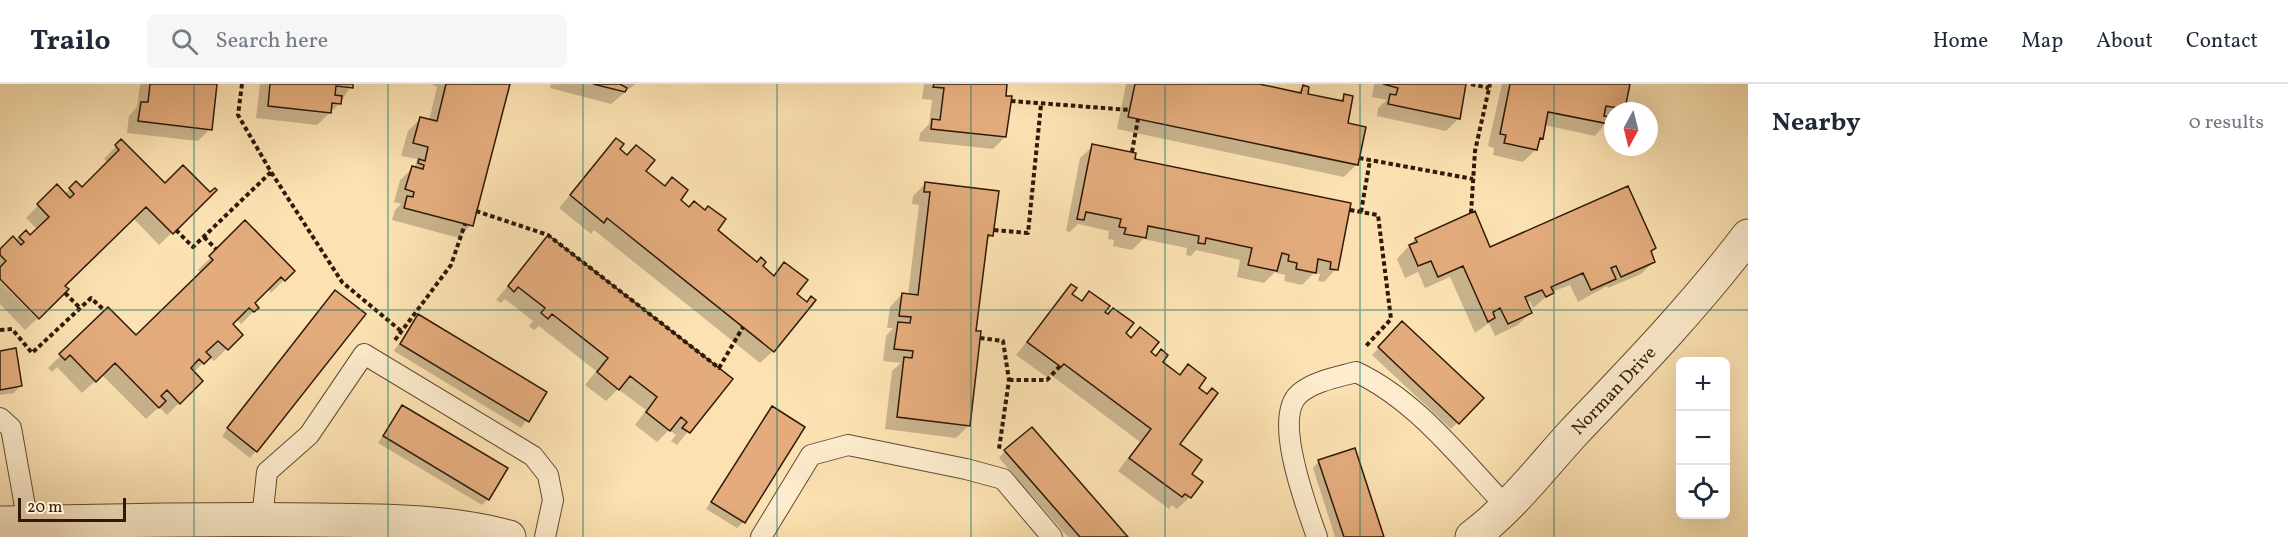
<!DOCTYPE html>
<html lang="en">
<head>
<meta charset="utf-8">
<style>
  body { margin:0; font-family:Vollkorn,serif; background:#f6f6f7; color:#1f2937 }
  .controls { position:absolute; right:18px; bottom:18px; display:grid; overflow:hidden; border-radius:9px; box-shadow:0 6px 24px #0002 }
  .controls button { width:54px; height:54px; display:grid; place-items:center; padding:0; border:0; border-bottom:2px solid #e0e1e3; background:#fff; color:#1f2937; font:30px sans-serif }
  .compass { position:absolute; left:1604px; top:18px; width:54px; height:54px; border-radius:50%; background:#fff; box-shadow:0 6px 24px #0002; rotate:187deg }
  .scale { position:absolute; left:18px; bottom:15px; width:108px; box-sizing:border-box; padding-left:6px; border:3px solid #2f1907; border-top:0; font-size:16px; line-height:21px; white-space:nowrap; color:#2f1907; -webkit-text-stroke:4px #fdeccd; paint-order:stroke }
  .list { margin:0; padding:0; list-style:none }
  h2 { display:flex; justify-content:space-between; align-items:center; height:78px; margin:0; padding:0 24px; font-size:26px }
  h2 small { font-size:20px; font-weight:400; color:#747a83 }
  .icon { flex:none; width:33px; height:33px; fill:none; stroke:currentColor; stroke-width:2; stroke-linecap:round; stroke-linejoin:round }
  .map { position:relative; flex:none; width:1748px; height:453px; overflow:hidden }
  header { display:flex; align-items:center; gap:36px; box-sizing:border-box; height:84px; padding:0 30px; background:#fff; border-bottom:2px solid #e0e1e3 }
  header strong { font-size:28px }
  nav { display:flex; gap:33px; margin-inline-start:auto; font-size:21px }
  .search { width:420px; height:54px; background:#f6f6f7; display:flex; align-items:center; gap:15px; box-sizing:border-box; padding:0 21px; border-radius:9px; color:#747a83; font-size:22px }
  main { display:flex }
  aside { flex:1; background:#fff }
  .map>svg:first-child { display:block }
</style>
</head>
<body>
<header>
<strong>Trailo</strong>
<div class="search"><svg class="icon" aria-label="search" viewBox="0 0 24 24"><circle cx="10" cy="10" r="6"/><path d="M15 15l6 6"/></svg>Search here</div>
<nav><a>Home</a><a>Map</a><a>About</a><a>Contact</a></nav>
</header>
<main>
<div class="map">
<svg width="1748" height="453" viewBox="0 0 1748 453">
  <rect width="100%" height="100%" fill="#fce2b2"/>
  <filter id="stains"><feTurbulence type="fractalNoise" baseFrequency=".00333" numOctaves="4"/><feColorMatrix values="0 0 0 0 .2 0 0 0 0 .09 0 0 0 0 .02 0 0 0 .5 -.17"/></filter>
  <radialGradient id="worn" r=".72"><stop offset=".6" stop-color="#630" stop-opacity="0"/><stop offset="1" stop-color="#630" stop-opacity=".3"/></radialGradient>
  <!-- shadow -->
  <path fill="#0003" d="M 140,0 L 216,0 L 210,45 L 198,57 L 127,49 L 129,32 L 137,23 Z
    M 260,0 L 352,0 L 340,19 L 317,41 L 256,34 Z
    M 508,0 L 471,141 L 459,154 L 392,136 L 395,126 L 401,120 L 394,118 L 400,96 L 415,82 L 417,75 L 401,72 L 408,47 L 420,35 L 429,37 L 437,3 L 431,0 Z
    M 551,0 L 635,0 L 611,20 L 550,4 Z
    M 924,0 L 1006,0 L 1005,53 L 993,65 L 919,57 L 920,49 L 929,40 L 932,16 L 922,15 Z
    M 1126,0 L 1252,0 L 1297,9 L 1303,3 L 1306,11 L 1339,18 L 1345,12 L 1346,40 L 1357,80 L 1344,93 L 1117,45 Z
    M 1374,0 L 1465,0 L 1459,34 L 1446,47 L 1377,32 L 1378,24 L 1387,16 L 1372,13 Z
    M 1502,0 L 1628,0 L 1623,24 L 1613,27 L 1613,35 L 1608,36 L 1595,52 L 1544,41 L 1536,65 L 1523,78 L 1493,71 L 1494,64 L 1488,62 Z
    M 616,56 L 618,65 L 664,103 L 672,95 L 679,116 L 772,192 L 785,180 L 794,210 L 773,267 L 760,279 L 594,146 L 591,150 L 559,124 Z
    M 121,57 L 165,102 L 210,110 L 215,106 L 159,161 L 133,134 L 0,193 L 0,167 L 26,148 L 30,153 L 38,146 L 26,134 L 57,102 L 65,110 L 76,99 L 82,105 L 108,79 L 104,75 Z
    M 1093,62 L 1133,76 L 1350,120 L 1336,185 L 1324,198 L 1318,197 L 1320,190 L 1314,189 L 1302,201 L 1284,197 L 1285,191 L 1276,189 L 1277,186 L 1264,199 L 1237,193 L 1240,176 L 1196,166 L 1191,172 L 1186,171 L 1187,164 L 1143,155 L 1132,166 L 1113,162 L 1114,156 L 1108,155 L 1109,147 L 1078,140 L 1070,148 L 1066,147 L 1080,74 Z
    M 926,99 L 992,151 L 986,157 L 975,248 L 968,342 L 956,354 L 885,345 L 892,287 L 901,279 L 883,277 L 886,252 L 893,244 L 887,244 L 890,223 L 902,210 L 908,211 L 919,121 L 912,120 L 913,112 Z
    M 1474,129 L 1490,165 L 1654,164 L 1650,168 L 1654,177 L 1641,190 L 1608,204 L 1607,202 L 1578,218 L 1570,201 L 1552,208 L 1533,224 L 1530,217 L 1526,219 L 1531,228 L 1518,241 L 1495,252 L 1489,239 L 1475,249 L 1450,193 L 1425,204 L 1418,188 L 1405,194 L 1397,175 L 1415,155 Z
    M 245,139 L 293,187 L 271,209 L 267,204 L 253,219 L 257,224 L 241,240 L 236,235 L 231,240 L 241,251 L 214,277 L 209,273 L 193,289 L 201,297 L 167,331 L 159,323 L 146,335 L 102,291 L 82,309 L 57,283 L 52,288 L 48,284 L 108,225 L 136,253 L 201,189 L 198,186 Z
    M 549,153 L 731,295 L 677,361 L 671,357 L 676,351 L 669,346 L 657,358 L 635,341 L 646,326 L 618,305 L 606,317 L 585,301 L 596,287 L 539,242 L 534,246 L 529,242 L 533,237 L 505,215 L 501,219 L 496,216 Z
    M 0,197 L 37,235 L 25,246 L 0,220 Z
    M 1071,202 L 1070,210 L 1080,218 L 1089,209 L 1103,229 L 1130,254 L 1140,245 L 1149,268 L 1155,273 L 1161,267 L 1161,278 L 1178,292 L 1188,282 L 1196,304 L 1178,360 L 1190,390 L 1190,413 L 1177,425 L 1172,421 L 1169,425 L 1118,387 L 1140,358 L 1051,291 L 1048,294 L 1016,271 Z
    M 329,214 L 256,367 L 250,374 L 222,352 Z
    M 418,232 L 544,309 L 521,344 L 394,267 Z
    M 1403,239 L 1482,314 L 1451,345 L 1372,271 Z
    M 0,268 L 20,302 L 14,309 L 0,311 Z
    M 402,323 L 488,415 L 482,421 L 378,359 Z
    M 772,324 L 743,438 L 737,444 L 706,425 Z
    M 1005,367 L 1126,453 L 1068,453 L 999,374 Z
    M 1319,377 L 1382,453 L 1335,453 L 1313,384 Z"/>
  <!-- building -->
  <path fill="#e4ac7d" stroke="#2f1907" stroke-width="1.5" d="M 150,0 L 217,0 L 212,46 L 138,37 L 141,18 L 148,18 Z
    M 270,0 L 353,0 L 353,4 L 336,2 L 335,11 L 342,12 L 341,20 L 332,19 L 331,29 L 268,22 Z
    M 446,0 L 510,0 L 473,142 L 404,124 L 407,112 L 413,113 L 414,108 L 405,105 L 412,82 L 423,85 L 424,81 L 418,79 L 419,75 L 425,77 L 428,63 L 413,59 L 420,33 L 437,37 Z
    M 593,0 L 620,0 L 627,4 L 625,8 Z
    M 934,0 L 1007,0 L 1006,12 L 1012,12 L 1006,53 L 931,45 L 932,35 L 940,36 L 944,4 L 933,3 Z
    M 1135,0 L 1259,0 L 1301,9 L 1303,1 L 1309,3 L 1308,10 L 1343,17 L 1344,10 L 1353,12 L 1348,39 L 1366,43 L 1358,81 L 1128,33 Z
    M 1383,0 L 1466,0 L 1460,35 L 1388,20 L 1390,10 L 1396,11 L 1398,4 Z
    M 1510,0 L 1630,0 L 1625,25 L 1606,22 L 1604,32 L 1610,33 L 1609,40 L 1548,28 L 1543,55 L 1540,54 L 1537,66 L 1504,59 L 1506,51 L 1500,50 Z
    M 616,54 L 624,60 L 620,65 L 627,71 L 636,61 L 655,76 L 646,87 L 665,102 L 672,93 L 688,106 L 681,116 L 689,123 L 694,117 L 705,126 L 708,122 L 726,135 L 718,146 L 757,178 L 761,173 L 766,178 L 763,182 L 774,192 L 784,178 L 808,196 L 797,210 L 807,218 L 811,212 L 816,216 L 774,268 L 607,134 L 604,139 L 570,111 Z
    M 121,55 L 165,99 L 183,81 L 210,108 L 215,104 L 217,106 L 173,150 L 146,123 L 65,202 L 69,205 L 39,235 L 0,195 L 0,183 L 6,177 L 0,171 L 0,165 L 13,152 L 21,161 L 24,158 L 19,153 L 26,146 L 30,151 L 49,133 L 37,120 L 57,100 L 70,114 L 74,110 L 69,104 L 76,97 L 82,103 L 119,66 L 115,61 Z
    M 1092,60 L 1136,69 L 1135,75 L 1351,119 L 1338,186 L 1330,185 L 1331,178 L 1318,175 L 1316,189 L 1296,185 L 1297,179 L 1288,177 L 1289,171 L 1282,169 L 1277,187 L 1248,181 L 1252,164 L 1206,154 L 1205,160 L 1198,159 L 1199,152 L 1148,142 L 1146,154 L 1124,150 L 1126,144 L 1119,143 L 1121,135 L 1086,128 L 1084,136 L 1077,135 Z
    M 925,98 L 999,107 L 993,152 L 988,151 L 976,247 L 981,247 L 970,342 L 897,333 L 904,273 L 912,274 L 913,267 L 894,265 L 898,238 L 910,239 L 911,233 L 899,232 L 902,209 L 918,211 L 930,108 L 924,108 Z
    M 1628,102 L 1656,164 L 1651,167 L 1655,178 L 1621,193 L 1616,182 L 1611,184 L 1616,195 L 1591,206 L 1583,189 L 1551,203 L 1554,209 L 1546,213 L 1542,206 L 1525,213 L 1532,229 L 1508,240 L 1500,224 L 1493,228 L 1495,234 L 1488,238 L 1463,182 L 1438,193 L 1431,177 L 1418,182 L 1409,161 L 1417,158 L 1415,154 L 1475,127 L 1490,163 Z
    M 245,136 L 295,187 L 285,197 L 281,193 L 255,219 L 259,224 L 254,228 L 249,224 L 233,240 L 243,251 L 228,266 L 218,257 L 206,268 L 211,273 L 204,280 L 199,275 L 191,284 L 203,297 L 180,320 L 167,306 L 161,312 L 166,317 L 159,324 L 115,279 L 96,298 L 70,271 L 65,276 L 59,270 L 108,223 L 136,251 L 213,176 L 209,172 Z
    M 548,151 L 733,295 L 690,349 L 682,344 L 687,338 L 681,333 L 670,347 L 646,328 L 657,313 L 630,292 L 619,306 L 597,288 L 608,274 L 552,230 L 548,235 L 541,229 L 545,224 L 518,203 L 514,208 L 508,202 Z
    M 1071,200 L 1077,204 L 1072,210 L 1082,217 L 1089,207 L 1110,222 L 1105,228 L 1108,230 L 1113,224 L 1134,239 L 1126,249 L 1131,254 L 1140,243 L 1159,258 L 1151,268 L 1156,272 L 1161,265 L 1168,271 L 1163,278 L 1180,291 L 1188,280 L 1206,294 L 1199,304 L 1207,310 L 1212,304 L 1218,309 L 1180,360 L 1202,376 L 1192,390 L 1203,398 L 1191,414 L 1185,410 L 1182,413 L 1129,374 L 1151,345 L 1064,280 L 1061,283 L 1027,258 Z
    M 335,206 L 366,230 L 257,368 L 227,344 Z
    M 418,230 L 547,308 L 529,338 L 400,260 Z
    M 1402,237 L 1484,314 L 1459,340 L 1378,263 Z
    M 16,264 L 22,302 L 0,306 L 0,267 Z
    M 402,321 L 508,384 L 489,416 L 383,352 Z
    M 772,322 L 805,343 L 745,439 L 711,418 Z
    M 1032,343 L 1128,453 L 1080,453 L 1004,366 Z
    M 1355,364 L 1384,453 L 1344,453 L 1318,376 Z"/>
  <g fill="none" stroke-linecap="round" stroke-linejoin="round">
    <!-- lane casing -->
    <g stroke="#624b32" stroke-width="22">
      <path id="lane" d="M 0,334 L 11,344 L 28,439
        M 262,435 L 267,388 L 309,351 L 364,270 L 533,372 L 548,391 L 553,416 L 545,453
        M 761,453 L 811,371 L 848,361 L 966,385 L 1003,395 L 1052,453
        M 1317,453 C 1307,424 1272,334 1299,310 C 1314,297 1338,293 1356,288 C 1416,316 1460,374 1505,421"/>
    </g>
    <!-- street casing -->
    <g stroke="#624b32" stroke-width="35">
      <g id="street">
        <path d="M 0,439 C 106,437 213,434 319,436 C 385,437 445,436 509,453"/>
        <path id="s1" d="M 1472,453 C 1510,425 1542,383 1574,348 C 1634,285 1695,222 1748,152"/>
      </g>
    </g>
    <!-- path -->
    <path stroke="#2f1907" stroke-width="4" stroke-dasharray="4.5 3" stroke-linecap="butt" d="M 242,0 L 238,31 L 271,88 L 342,198 L 401,247
      M 1471,0 L 1489,4
      M 1011,17 L 1130,26
      M 1132,68 L 1138,35
      M 1359,74 L 1473,95
      M 1350,126 L 1378,131 L 1391,235 L 1366,262
      M 476,127 L 548,151 L 719,284 L 743,243
      M 1361,128 L 1370,76
      M 1471,129 L 1475,67 L 1490,0
      M 176,146 L 193,163 L 271,88
      M 994,146 L 1028,149 L 1041,21
      M 204,153 L 216,165
      M 65,209 L 80,224
      M 0,246 L 12,245 L 32,269 L 91,214 L 104,226
      M 980,254 L 1003,257 L 1009,296 L 999,365
      M 395,256 L 451,181 L 465,140
      M 1009,296 L 1047,296 L 1060,282"/>
    <!-- lane -->
    <use href="#lane" stroke="#fdeccd" stroke-width="20"/>
    <!-- street -->
    <use href="#street" stroke="#fdeccd" stroke-width="33"/>
  </g>
  <!-- grid -->
  <path fill="none" stroke="#0f766e" stroke-width="1.5" stroke-opacity="0.55" d="M 194,0 L 194,453M 388,0 L 388,453M 583,0 L 583,453M 777,0 L 777,453M 971,0 L 971,453M 1165,0 L 1165,453M 1360,0 L 1360,453M 1554,0 L 1554,453M 0,226 L 1748,226"/>
  <g text-anchor="middle" stroke-width="4.5" stroke-linejoin="round" paint-order="stroke">
    <!-- street labels -->
    <g font-size="18" fill="#2f1907" stroke="#fdeccd">
      <text dy="6" stroke="none"><textPath href="#s1" startOffset="204">Norman Drive</textPath></text>
    </g>
  </g>
  <rect width="100%" height="100%" filter="url(#stains)"/>
  <rect width="100%" height="100%" fill="url(#worn)"/>
</svg>
<div class="controls">
<button>+</button>
<button>−</button>
<button><svg class="icon" aria-label="locate" viewBox="0 0 24 24"><circle cx="12" cy="12" r="6"/><path d="M12 2v4M12 18v4M2 12h4M18 12h4"/></svg></button>
</div>
<svg class="compass" viewBox="-18 -18 36 36"><path d="M0-13l5 13h-10z" fill="#e53935"/><path d="M0 13l5-13h-10z" fill="#747a83"/></svg>
<div class="scale">20 m</div>
</div>
<aside>
<h2>Nearby<small>0 results</small></h2>
<ul class="list">
</ul>
</aside>
</main>
</body>
</html>
